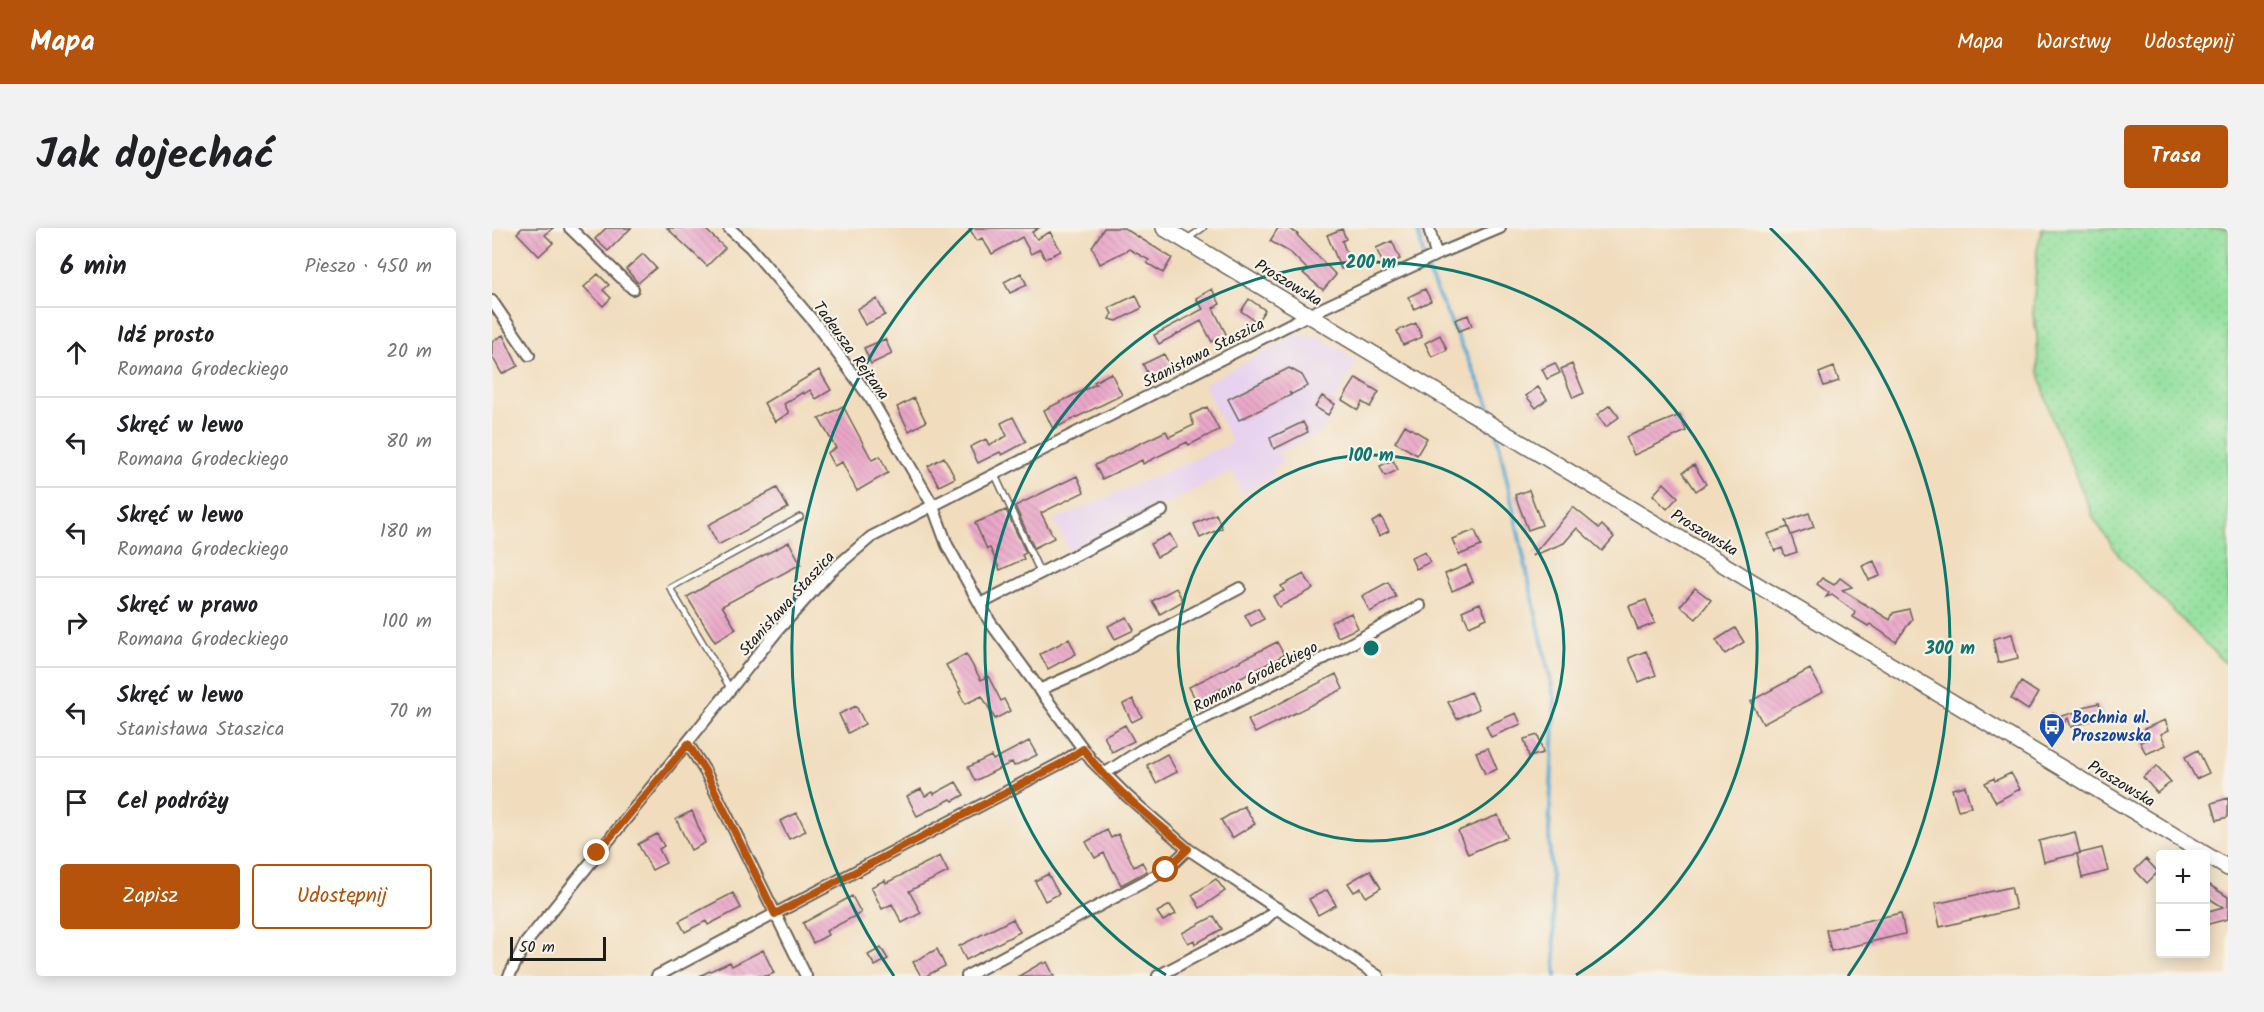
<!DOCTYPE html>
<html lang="pl">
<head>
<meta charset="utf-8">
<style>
  body { margin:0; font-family:Kalam,sans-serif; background:#f2f2f2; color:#202124 }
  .controls { position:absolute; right:18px; bottom:18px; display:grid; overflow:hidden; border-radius:6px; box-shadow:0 3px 15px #0003 }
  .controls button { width:54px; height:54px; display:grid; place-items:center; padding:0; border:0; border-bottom:2px solid #e0e0e0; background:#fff; color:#202124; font:30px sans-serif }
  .scale { position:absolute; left:18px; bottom:15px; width:96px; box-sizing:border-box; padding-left:6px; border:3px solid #1c1c1c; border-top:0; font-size:16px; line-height:21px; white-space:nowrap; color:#1c1c1c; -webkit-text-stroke:4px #f7f3e8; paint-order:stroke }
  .stop { position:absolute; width:18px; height:18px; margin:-14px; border:4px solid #b45309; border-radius:50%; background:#fff }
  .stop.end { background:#b45309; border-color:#fff; box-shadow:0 2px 6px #0008 }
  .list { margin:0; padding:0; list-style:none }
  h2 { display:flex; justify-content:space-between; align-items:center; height:78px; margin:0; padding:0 24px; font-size:26px }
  h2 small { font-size:20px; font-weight:400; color:#757577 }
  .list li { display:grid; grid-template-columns:39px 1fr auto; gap:18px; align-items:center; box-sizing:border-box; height:90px; padding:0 24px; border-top:2px solid #e0e0e0 }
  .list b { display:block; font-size:22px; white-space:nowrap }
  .list p { margin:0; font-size:20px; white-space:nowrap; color:#757577 }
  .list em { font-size:20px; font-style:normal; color:#757577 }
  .actions { display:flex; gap:12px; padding:18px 24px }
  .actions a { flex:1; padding:14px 0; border:2px solid #b45309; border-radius:6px; text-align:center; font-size:21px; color:#b45309 }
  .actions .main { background:#b45309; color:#fff }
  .icon { flex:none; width:33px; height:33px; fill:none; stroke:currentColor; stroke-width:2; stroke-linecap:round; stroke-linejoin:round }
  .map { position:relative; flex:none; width:1736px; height:748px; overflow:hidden; border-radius:6px }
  header { display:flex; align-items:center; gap:36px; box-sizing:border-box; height:84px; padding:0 30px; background:#b45309; color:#fff }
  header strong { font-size:28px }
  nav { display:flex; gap:33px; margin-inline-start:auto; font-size:21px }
  .intro { display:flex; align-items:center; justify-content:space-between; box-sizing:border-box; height:144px; padding:0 36px }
  h1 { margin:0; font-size:42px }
  .button { padding:15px 27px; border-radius:6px; background:#b45309; color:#fff; font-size:21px; font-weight:700 }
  main { display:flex; gap:36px; padding:0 36px }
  aside { flex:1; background:#fff; border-radius:6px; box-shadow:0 3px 15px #0003 }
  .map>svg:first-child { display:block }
</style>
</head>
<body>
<header>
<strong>Mapa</strong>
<nav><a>Mapa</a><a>Warstwy</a><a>Udostępnij</a></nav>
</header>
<div class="intro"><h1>Jak dojechać</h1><a class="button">Trasa</a></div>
<main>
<aside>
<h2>6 min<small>Pieszo · 450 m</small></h2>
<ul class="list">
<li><svg class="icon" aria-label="ahead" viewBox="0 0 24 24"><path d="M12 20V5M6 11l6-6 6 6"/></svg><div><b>Idź prosto</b><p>Romana Grodeckiego</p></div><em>20 m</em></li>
<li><svg class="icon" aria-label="left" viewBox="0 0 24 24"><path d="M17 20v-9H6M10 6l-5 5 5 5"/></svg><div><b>Skręć w lewo</b><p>Romana Grodeckiego</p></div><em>80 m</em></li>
<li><svg class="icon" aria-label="left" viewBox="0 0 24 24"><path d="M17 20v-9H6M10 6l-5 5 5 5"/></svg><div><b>Skręć w lewo</b><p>Romana Grodeckiego</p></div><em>180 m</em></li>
<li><svg class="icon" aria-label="right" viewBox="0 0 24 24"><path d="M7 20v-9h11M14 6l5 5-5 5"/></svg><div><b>Skręć w prawo</b><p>Romana Grodeckiego</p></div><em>100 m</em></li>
<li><svg class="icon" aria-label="left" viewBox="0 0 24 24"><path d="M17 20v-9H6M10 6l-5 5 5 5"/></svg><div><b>Skręć w lewo</b><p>Stanisława Staszica</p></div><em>70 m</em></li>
<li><svg class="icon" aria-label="arrive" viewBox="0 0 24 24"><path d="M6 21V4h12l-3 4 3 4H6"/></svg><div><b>Cel podróży</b></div></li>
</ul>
<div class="actions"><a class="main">Zapisz</a><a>Udostępnij</a></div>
</aside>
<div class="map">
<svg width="1736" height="748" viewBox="0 0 1736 748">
  <defs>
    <pattern id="grass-dots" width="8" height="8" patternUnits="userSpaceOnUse" patternTransform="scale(1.5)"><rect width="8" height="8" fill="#93e09d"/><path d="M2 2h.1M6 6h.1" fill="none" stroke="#7ec087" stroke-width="1.8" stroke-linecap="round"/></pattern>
    <pattern id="building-back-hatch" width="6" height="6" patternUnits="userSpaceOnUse" patternTransform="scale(1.5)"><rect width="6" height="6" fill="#eaa7c9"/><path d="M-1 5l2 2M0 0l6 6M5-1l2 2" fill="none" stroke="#c88fac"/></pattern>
  </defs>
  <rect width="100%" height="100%" fill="#f7f3e8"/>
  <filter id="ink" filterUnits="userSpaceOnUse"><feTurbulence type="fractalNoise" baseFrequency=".0167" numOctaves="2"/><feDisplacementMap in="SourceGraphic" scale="12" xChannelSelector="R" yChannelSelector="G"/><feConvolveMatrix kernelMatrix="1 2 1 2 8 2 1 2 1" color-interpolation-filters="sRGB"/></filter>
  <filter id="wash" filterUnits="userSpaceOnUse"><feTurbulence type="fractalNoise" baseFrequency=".008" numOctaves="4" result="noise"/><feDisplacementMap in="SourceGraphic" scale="24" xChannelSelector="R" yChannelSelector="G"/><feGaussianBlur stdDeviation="1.35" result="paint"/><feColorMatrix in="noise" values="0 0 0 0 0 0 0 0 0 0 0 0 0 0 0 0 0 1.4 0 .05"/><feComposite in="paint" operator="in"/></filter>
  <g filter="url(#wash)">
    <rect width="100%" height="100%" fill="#f1ddbd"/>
    <!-- built -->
    <path fill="#e7d2ef" d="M 806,106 L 827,108 L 865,134 L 843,173 L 847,176 L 828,206 L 787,224 L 792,234 L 780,241 L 783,248 L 751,265 L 740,243 L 578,325 L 562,292 L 740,215 L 712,156 Z"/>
    <!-- grass -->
    <path fill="url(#grass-dots)" stroke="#587e5c" stroke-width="1.5" d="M 1550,0 L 1736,0 L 1736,438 L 1628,329 L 1602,291 L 1560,191 L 1546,141 L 1545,108 L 1541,86 L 1545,22 Z"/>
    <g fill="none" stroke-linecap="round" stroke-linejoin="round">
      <!-- stream -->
      <path stroke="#57a8d2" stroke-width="4" d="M 925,0 L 936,45 L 994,169 L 1000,191
        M 1005,207 L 1063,473 L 1057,604 L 1064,748"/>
    </g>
    <g id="blocks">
      <!-- building -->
      <path fill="url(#building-back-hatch)" d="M 30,0 L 61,0 L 53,7 L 61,15 L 47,28 L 25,5 Z
        M 114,0 L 139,0 L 116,23 L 103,11 Z
        M 175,0 L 212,0 L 233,20 L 215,38 Z
        M 477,0 L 547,0 L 540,4 L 545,11 L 558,4 L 569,23 L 553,31 L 548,21 L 539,26 L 530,9 L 500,26 L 490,10 L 485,13 Z
        M 612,0 L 632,0 L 680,30 L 671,45 L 655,35 L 657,32 L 637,21 L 608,36 L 600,19 Z
        M 786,0 L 796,0 L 806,6 L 805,7 L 844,47 L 831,62 L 811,45 L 816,42 L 799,25 L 778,13 Z
        M 850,1 L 854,11 L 850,13 L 859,36 L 849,41 L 835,7 Z
        M 900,13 L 908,31 L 892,38 L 884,20 Z
        M 151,26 L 164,40 L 146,55 L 134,41 Z
        M 529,45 L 535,57 L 518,65 L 512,54 Z
        M 106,46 L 117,57 L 111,62 L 119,70 L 111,78 L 92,59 Z
        M 720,61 L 728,76 L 721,80 L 734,106 L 720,114 L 709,93 L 667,116 L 662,107 L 711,81 L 704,70 Z
        M 933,61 L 939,73 L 922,81 L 916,69 Z
        M 644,67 L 650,80 L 625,93 L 617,91 L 620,86 L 617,80 Z
        M 385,71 L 393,87 L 373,97 L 365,81 Z
        M 757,71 L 773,82 L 765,94 L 749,83 Z
        M 976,87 L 980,98 L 967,103 L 963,92 Z
        M 924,95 L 930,109 L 911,117 L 905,103 Z
        M 11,107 L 26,138 L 10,146 L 0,128 L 0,113 Z
        M 948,107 L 955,122 L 940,129 L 933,115 Z
        M 393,111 L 400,126 L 379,136 L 372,120 Z
        M 672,126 L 680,142 L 659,153 L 651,136 Z
        M 1063,135 L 1068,145 L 1055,151 L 1050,141 Z
        M 1080,136 L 1092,165 L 1081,170 L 1069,141 Z
        M 1342,139 L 1347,153 L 1332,158 L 1327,145 Z
        M 797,140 L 810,147 L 816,158 L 800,166 L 797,164 L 799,167 L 747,192 L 736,171 Z
        M 327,142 L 339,162 L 324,171 L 318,162 L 312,166 L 311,164 L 292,176 L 297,185 L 283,194 L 272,175 Z
        M 619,145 L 630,167 L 561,201 L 552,182 L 604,156 L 602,154 Z
        M 864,150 L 887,164 L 878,179 L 870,174 L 866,182 L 850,172 Z
        M 1046,159 L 1055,171 L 1044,180 L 1034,168 Z
        M 830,168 L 843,176 L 836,187 L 823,179 Z
        M 422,170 L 434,194 L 417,203 L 405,179 Z
        M 1118,177 L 1127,189 L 1114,199 L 1105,187 Z
        M 351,178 L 380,232 L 388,228 L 396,245 L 365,263 L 350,234 L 342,238 L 335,225 L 344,220 L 327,191 Z
        M 715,179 L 727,202 L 697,217 L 695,214 L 651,236 L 650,232 L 610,251 L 603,237 L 674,203 L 677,209 L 702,197 L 698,187 Z
        M 1188,187 L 1194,203 L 1142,227 L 1134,209 Z
        M 521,189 L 534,214 L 510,227 L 508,224 L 486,235 L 478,219 L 494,211 L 497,217 L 515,208 L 509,195 Z
        M 811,194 L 816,204 L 782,221 L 778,210 Z
        M 913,197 L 935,210 L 925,227 L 903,214 Z
        M 452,229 L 463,250 L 447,258 L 436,238 Z
        M 901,232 L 906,242 L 893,248 L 888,238 Z
        M 1202,237 L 1214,256 L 1204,263 L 1191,244 Z
        M 585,248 L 592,264 L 549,285 L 562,310 L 542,320 L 523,278 Z
        M 1172,255 L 1186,269 L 1175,281 L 1161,267 Z
        M 285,260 L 296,280 L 226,317 L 216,297 Z
        M 1037,262 L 1050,297 L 1036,302 L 1023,267 Z
        M 1081,279 L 1107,300 L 1110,297 L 1122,309 L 1110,323 L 1085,300 L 1072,315 L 1040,328 Z
        M 514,282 L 534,325 L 530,327 L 532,331 L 508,342 L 498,320 L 495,321 L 483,295 Z
        M 1317,285 L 1322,299 L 1299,307 L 1294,293 Z
        M 724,286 L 730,300 L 708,310 L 702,296 Z
        M 889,289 L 897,303 L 887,308 L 880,294 Z
        M 1296,299 L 1305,324 L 1293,328 L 1290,320 L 1283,323 L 1276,306 Z
        M 983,302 L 989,318 L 967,327 L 960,311 Z
        M 678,306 L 685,319 L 665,329 L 658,316 Z
        M 297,314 L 309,336 L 230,378 L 244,401 L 223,414 L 195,369 L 219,355 Z
        M 933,324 L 938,334 L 924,341 L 919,330 Z
        M 1382,333 L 1388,348 L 1377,352 L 1370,338 Z
        M 974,337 L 981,354 L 960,363 L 953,346 Z
        M 812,346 L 821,361 L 787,379 L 781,368 L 792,363 L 789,358 Z
        M 1330,350 L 1342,357 L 1348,350 L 1360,359 L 1350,362 L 1398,392 L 1401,385 L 1417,381 L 1420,391 L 1404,414 L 1378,396 L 1376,398 L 1361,389 L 1363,384 L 1340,367 L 1334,369 L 1337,365 L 1325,356 Z
        M 896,354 L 904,369 L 878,384 L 870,368 Z
        M 684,360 L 691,373 L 668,386 L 660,373 Z
        M 1203,360 L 1219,372 L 1204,391 L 1188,378 Z
        M 1154,372 L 1163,395 L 1146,402 L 1137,378 Z
        M 988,375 L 995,390 L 977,398 L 970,383 Z
        M 766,380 L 772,391 L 759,398 L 753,387 Z
        M 859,385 L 866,400 L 846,409 L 839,394 Z
        M 635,389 L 642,402 L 623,411 L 616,398 Z
        M 1243,400 L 1252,414 L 1233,426 L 1224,412 Z
        M 1520,406 L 1526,430 L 1506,435 L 1501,411 Z
        M 577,411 L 584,426 L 556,441 L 548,426 Z
        M 785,414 L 792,427 L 721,465 L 722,467 L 706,476 L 697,459 Z
        M 1154,423 L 1164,447 L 1147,454 L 1137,430 Z
        M 474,426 L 489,452 L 496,448 L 509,473 L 512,471 L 518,483 L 503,491 L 490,468 L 473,476 L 467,464 L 469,463 L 454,437 Z
        M 1318,441 L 1331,464 L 1271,496 L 1259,473 Z
        M 844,446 L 851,461 L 763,505 L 756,492 Z
        M 1529,454 L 1546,465 L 1536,482 L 1519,471 Z
        M 979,464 L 987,481 L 965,491 L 956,474 Z
        M 641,471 L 650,489 L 640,494 L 631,476 Z
        M 1607,475 L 1611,489 L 1579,499 L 1576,490 L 1560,510 L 1548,500 L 1561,484 L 1567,489 L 1591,482 L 1591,479 Z
        M 364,478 L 373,496 L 356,505 L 347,486 Z
        M 1024,485 L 1029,496 L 999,509 L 994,498 Z
        M 1673,492 L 1677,502 L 1669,506 L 1674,517 L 1654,526 L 1648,514 L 1656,511 L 1652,501 Z
        M 633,497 L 642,513 L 620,524 L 612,508 Z
        M 1046,507 L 1051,525 L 1037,529 L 1032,511 Z
        M 537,513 L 545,527 L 522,538 L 520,534 L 483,553 L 476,539 L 499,528 L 501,532 Z
        M 996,520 L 1005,541 L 993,546 L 984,524 Z
        M 1706,522 L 1717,545 L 1704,551 L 1693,529 Z
        M 675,526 L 685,544 L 664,555 L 655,537 Z
        M 1665,538 L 1679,554 L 1665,565 L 1651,549 Z
        M 1519,545 L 1528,561 L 1504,574 L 1493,555 L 1502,550 L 1503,553 Z
        M 464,554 L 472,567 L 461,573 L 459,571 L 425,588 L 415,568 L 429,561 L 433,568 L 441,564 L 442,566 Z
        M 1473,558 L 1479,579 L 1466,582 L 1460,561 Z
        M 1736,570 L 1736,589 L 1725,592 L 1720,575 Z
        M 752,578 L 763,596 L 740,610 L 729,592 Z
        M 200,583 L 213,615 L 199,622 L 184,591 Z
        M 305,585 L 314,603 L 297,611 L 288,593 Z
        M 1006,587 L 1015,609 L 976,626 L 966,603 Z
        M 615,602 L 619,610 L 626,606 L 642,639 L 650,634 L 655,643 L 629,657 L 612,625 L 603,630 L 594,614 Z
        M 1583,604 L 1588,625 L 1552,634 L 1547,613 Z
        M 165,606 L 172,618 L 167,621 L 174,635 L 160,642 L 146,616 Z
        M 1610,620 L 1616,643 L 1590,650 L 1585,626 Z
        M 448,628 L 456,644 L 417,663 L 429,685 L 410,695 L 400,676 L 390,681 L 379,659 L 393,652 L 394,655 Z
        M 1654,631 L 1666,644 L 1655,655 L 1643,642 Z
        M 878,642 L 889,660 L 874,669 L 869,660 L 862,664 L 856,655 Z
        M 556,646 L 567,666 L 553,673 L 543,653 Z
        M 724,651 L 733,663 L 708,680 L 700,667 Z
        M 1713,654 L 1736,669 L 1736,691 L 1713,697 L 1713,684 L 1731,679 L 1713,668 Z
        M 1519,659 L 1524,681 L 1448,699 L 1443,676 Z
        M 835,662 L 844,677 L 826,687 L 817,671 Z
        M 241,665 L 249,680 L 216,697 L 214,693 L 193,704 L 187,693 Z
        M 360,668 L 369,685 L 334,703 L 336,707 L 321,715 L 311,695 Z
        M 678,677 L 684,686 L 671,693 L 665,684 Z
        M 1409,685 L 1413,706 L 1339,723 L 1334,702 Z
        M 722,688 L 730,701 L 703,716 L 702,712 L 696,715 L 690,705 Z
        M 521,691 L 528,704 L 474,732 L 467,718 Z
        M 389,720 L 396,731 L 383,738 L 376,727 Z
        M 445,721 L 453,738 L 434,748 L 429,748 L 421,734 Z
        M 271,722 L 282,745 L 275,748 L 207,748 L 238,734 L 240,738 Z
        M 551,734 L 552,736 L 555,734 L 562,748 L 527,748 Z"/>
    </g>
  </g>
  <g filter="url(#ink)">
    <use href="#blocks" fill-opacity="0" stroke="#676054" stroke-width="1.5"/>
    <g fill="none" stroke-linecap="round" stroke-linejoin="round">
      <!-- lane casing -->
      <g stroke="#676054" stroke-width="8">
        <path id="lane" d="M 695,11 L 711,0
          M 503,247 L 548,344
          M 238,460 L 178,360 L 308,289"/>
      </g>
      <!-- street casing -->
      <g stroke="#676054" stroke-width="14">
        <path id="street" d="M 78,0 L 141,61
          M 237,0 L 258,19 L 323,95 L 379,171 L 440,276 L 455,317 L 498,394 L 600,533 L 635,568 L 696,621 L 886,748
          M 937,0 L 944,27
          M 0,73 L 37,127
          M 488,376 L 670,283
          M 547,462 L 597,440 L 748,360
          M 196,516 L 213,543 L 314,748
          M 612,546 L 649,522 L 825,434 L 928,378
          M 17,748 L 33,716 L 286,402 L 338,344 L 379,309 L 816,87 L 944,27 L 1008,0
          M 165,748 L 569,535 L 591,521
          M 475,748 L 674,642 L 696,621
          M 666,748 L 772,692 L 785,680"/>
      </g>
      <!-- secondary casing -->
      <g stroke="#676054" stroke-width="18">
        <path id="secondary" d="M 672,0 L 1736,640"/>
      </g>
      <!-- lane -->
      <use href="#lane" stroke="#fff" stroke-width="5"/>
      <!-- street -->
      <use href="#street" stroke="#fff" stroke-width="10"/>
      <!-- secondary -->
      <use href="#secondary" stroke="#fff" stroke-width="15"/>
    </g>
  </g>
  <g fill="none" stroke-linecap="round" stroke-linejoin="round" filter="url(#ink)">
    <!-- route -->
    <path stroke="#b45309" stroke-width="8" d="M 105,625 L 196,516 L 213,543 L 283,686 L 570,535 L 591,521 C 619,560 660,590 696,621 L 674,642"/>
  </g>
  <!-- distance rings -->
  <g fill="none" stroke="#0f766e" stroke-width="3">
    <circle cx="879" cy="420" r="193"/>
    <path d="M674 747A386 386 0 1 1 1084 747"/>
    <path d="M402 748A579 579 0 0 1 480 0M1278 0A579 579 0 0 1 1356 748"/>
  </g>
  <!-- icons -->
  <defs>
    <g id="bus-pin" transform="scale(1.35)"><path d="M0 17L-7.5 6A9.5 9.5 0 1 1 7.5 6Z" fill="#1a4fb4" stroke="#f7f3e8"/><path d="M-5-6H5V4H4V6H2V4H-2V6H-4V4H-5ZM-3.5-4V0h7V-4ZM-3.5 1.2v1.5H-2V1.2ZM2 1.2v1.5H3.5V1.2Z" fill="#fff"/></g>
  </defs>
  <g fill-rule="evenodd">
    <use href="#bus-pin" x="1560" y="498"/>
  </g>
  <g text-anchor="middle" stroke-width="4.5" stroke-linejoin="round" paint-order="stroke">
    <!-- street labels -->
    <g font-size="16" fill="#1c1c1c" stroke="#f7f3e8">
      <text transform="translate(797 54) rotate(31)" y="6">Proszowska</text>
      <text transform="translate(360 122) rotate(54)" y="6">Tadeusza Rejtana</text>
      <text transform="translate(711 124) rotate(-27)" y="6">Stanisława Staszica</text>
      <text transform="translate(1213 304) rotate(31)" y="6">Proszowska</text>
      <text transform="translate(294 375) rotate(-48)" y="6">Stanisława Staszica</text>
      <text transform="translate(763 448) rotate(-27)" y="6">Romana Grodeckiego</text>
      <text transform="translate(1630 555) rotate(31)" y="6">Proszowska</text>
    </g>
    <!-- transit labels -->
    <g font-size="16" font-weight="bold" fill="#164399" stroke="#f7f3e8" text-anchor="start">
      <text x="1580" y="495">Bochnia ul.<tspan x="1580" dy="18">Proszowska</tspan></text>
    </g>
  </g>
  <circle cx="879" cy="420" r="9" fill="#0f766e" stroke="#f7f3e8" stroke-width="3"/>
  <g font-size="18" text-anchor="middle" font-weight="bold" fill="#0f766e" stroke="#f7f3e8" stroke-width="4.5" stroke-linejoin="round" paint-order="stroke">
    <text x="879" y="40">200 m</text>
    <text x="879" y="233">100 m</text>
    <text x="1458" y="426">300 m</text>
  </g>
</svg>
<div class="controls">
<button>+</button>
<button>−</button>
</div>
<div class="scale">50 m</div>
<div class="stop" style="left:674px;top:642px"></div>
<div class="stop end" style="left:105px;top:625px"></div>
</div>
</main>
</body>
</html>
